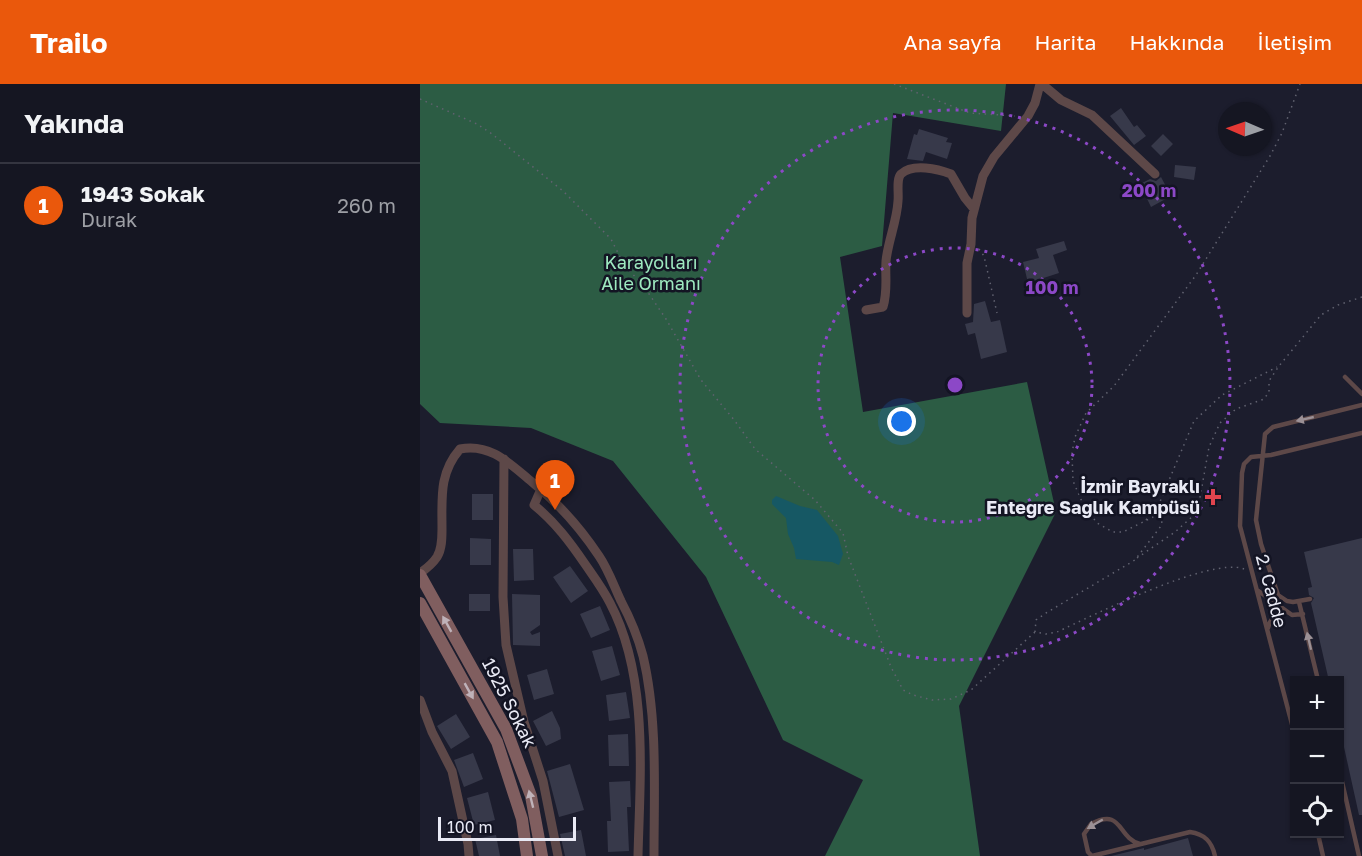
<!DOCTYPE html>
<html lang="tr">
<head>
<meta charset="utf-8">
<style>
  body { margin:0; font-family:"Golos Text",sans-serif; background:#1e1f2a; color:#f1f3f6 }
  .controls { position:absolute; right:18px; bottom:18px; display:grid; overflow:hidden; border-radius:0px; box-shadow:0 2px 4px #0004 }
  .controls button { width:54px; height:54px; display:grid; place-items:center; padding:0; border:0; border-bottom:2px solid #343540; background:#151622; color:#f1f3f6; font:30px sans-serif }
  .compass { position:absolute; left:798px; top:18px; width:54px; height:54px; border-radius:50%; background:#151622; box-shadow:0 2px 4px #0004; rotate:272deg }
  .scale { position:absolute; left:18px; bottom:15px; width:138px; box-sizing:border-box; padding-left:6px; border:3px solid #e9eaf5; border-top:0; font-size:16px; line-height:21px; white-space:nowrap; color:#e9eaf5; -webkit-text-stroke:4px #131423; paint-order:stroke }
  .you { position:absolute; left:482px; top:338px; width:21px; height:21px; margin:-15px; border:4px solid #fff; border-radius:50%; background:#1a73e8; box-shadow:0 0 0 9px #1a73e833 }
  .badge { display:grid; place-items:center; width:39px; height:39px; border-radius:50%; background:#ea580c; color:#fff; font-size:20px; font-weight:700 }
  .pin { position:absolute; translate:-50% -50px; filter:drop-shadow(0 2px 3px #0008) }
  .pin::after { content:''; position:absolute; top:32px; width:21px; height:18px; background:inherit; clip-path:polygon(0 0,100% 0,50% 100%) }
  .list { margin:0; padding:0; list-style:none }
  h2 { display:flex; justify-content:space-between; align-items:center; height:78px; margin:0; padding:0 24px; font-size:26px }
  h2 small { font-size:20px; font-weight:400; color:#9d9fa5 }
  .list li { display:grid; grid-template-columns:39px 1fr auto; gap:18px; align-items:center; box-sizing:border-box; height:84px; padding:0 24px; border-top:2px solid #343540 }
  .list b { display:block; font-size:22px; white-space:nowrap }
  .list p { margin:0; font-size:20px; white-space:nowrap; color:#9d9fa5 }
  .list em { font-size:20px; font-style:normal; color:#9d9fa5 }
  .icon { flex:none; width:33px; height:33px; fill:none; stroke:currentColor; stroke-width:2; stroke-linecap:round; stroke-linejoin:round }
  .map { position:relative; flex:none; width:942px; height:772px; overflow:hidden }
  header { display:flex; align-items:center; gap:36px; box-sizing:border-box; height:84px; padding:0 30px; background:#ea580c; color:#fff }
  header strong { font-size:28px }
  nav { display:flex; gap:33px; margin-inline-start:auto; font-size:21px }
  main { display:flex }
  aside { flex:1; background:#151622 }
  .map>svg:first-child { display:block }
</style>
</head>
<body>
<header>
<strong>Trailo</strong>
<nav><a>Ana sayfa</a><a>Harita</a><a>Hakkında</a><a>İletişim</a></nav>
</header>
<main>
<aside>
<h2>Yakında<small></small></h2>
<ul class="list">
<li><span class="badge">1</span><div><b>1943 Sokak</b><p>Durak</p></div><em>260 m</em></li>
</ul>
</aside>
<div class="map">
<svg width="942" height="772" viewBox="0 0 942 772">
  <rect width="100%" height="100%" fill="#1c1d2d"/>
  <!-- forest -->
  <path fill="#2c5c44" d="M 0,0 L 586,0 L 581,47 L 473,29 L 462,162 L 420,173 L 443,328 L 607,298 L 636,428 L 539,622 L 560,772 L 405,772 L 443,696 L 363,656 L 286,493 L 193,377 L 111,344 L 20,339 L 0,320 Z"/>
  <!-- water -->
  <path fill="#165864" d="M 356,412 L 380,422 L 397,426 L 418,452 L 423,470 L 419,481 L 412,478 L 376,475 L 374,464 L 368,450 L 366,434 L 352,420 L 352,416 Z"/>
  <!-- building -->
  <path fill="#37394a" d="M 701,24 L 714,43 L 717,41 L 726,52 L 714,61 L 690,32 Z
    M 499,45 L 528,54 L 526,58 L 532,59 L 527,75 L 506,68 L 503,77 L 487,75 L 494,50 L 497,51 Z
    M 743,50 L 753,60 L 741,72 L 731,62 Z
    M 755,81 L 776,83 L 774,96 L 754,93 Z
    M 741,93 L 751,112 L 731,123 L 720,100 L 730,95 L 736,97 Z
    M 644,157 L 647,166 L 633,171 L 639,189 L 608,199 L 603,178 L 619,174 L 616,165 Z
    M 565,217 L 571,238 L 580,236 L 587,268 L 561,275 L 555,249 L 548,251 L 545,240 L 553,238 L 554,220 Z
    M 52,410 L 73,410 L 73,436 L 52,436 Z
    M 50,454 L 71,455 L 71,481 L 50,481 Z
    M 942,454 L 942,731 L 939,731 L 920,645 L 920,597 L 909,597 L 891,519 L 894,514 L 889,511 L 888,504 L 892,503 L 884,468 Z
    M 93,465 L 113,465 L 114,496 L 94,497 Z
    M 150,482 L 168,507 L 151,519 L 133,493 Z
    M 49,510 L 70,510 L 70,527 L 49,527 Z
    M 92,510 L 120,511 L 120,541 L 110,548 L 112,551 L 120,548 L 120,562 L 93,561 Z
    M 180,522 L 190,546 L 171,554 L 160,530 Z
    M 192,562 L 200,591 L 181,597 L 172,567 Z
    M 127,585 L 134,610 L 114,616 L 107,591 Z
    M 206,608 L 210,634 L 189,637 L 186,611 Z
    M 132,627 L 140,644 L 141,655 L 126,662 L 113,637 Z
    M 36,630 L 50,653 L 31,665 L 17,642 Z
    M 208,650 L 209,682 L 189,682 L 188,651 Z
    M 53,669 L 63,695 L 44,703 L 34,676 Z
    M 150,680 L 164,726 L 139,733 L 127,687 Z
    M 210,697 L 211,723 L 207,723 L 209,767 L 188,768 L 187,737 L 191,737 L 189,698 Z
    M 68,708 L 75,736 L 54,741 L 47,714 Z
    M 161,746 L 166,772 L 145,772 L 140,750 Z
    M 76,751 L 80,772 L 59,772 L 55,755 Z
    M 768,754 L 773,772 L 691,772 L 724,764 L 724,766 Z"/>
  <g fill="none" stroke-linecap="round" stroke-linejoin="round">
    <!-- path -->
    <path stroke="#616270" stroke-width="1.5" stroke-dasharray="1.5 4.5" stroke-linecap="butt" d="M 474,0 L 550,29 L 595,32
      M 0,15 L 57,40 L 72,50 L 143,107 L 191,155 L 204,181 L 223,201 L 246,235 L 281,296 L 315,337 L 335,365 L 395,416 L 423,449 L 428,472 L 471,583 L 483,606 L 493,611 L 512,616 L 531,615 L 551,606 L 615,548
      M 559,165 L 564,172 L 577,229
      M 726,436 L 739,420 L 774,337 L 802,311 L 857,283
      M 717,474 L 755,448 L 774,431 L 779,419 L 789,363 L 800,339 L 816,325 L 844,315 L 849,308 L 849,297 L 859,282 L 901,231 L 918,221 L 942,213
      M 824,485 C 791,472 672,532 637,548 L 626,550 L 615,548 L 616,536 L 626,529 L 715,476 L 741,442 L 742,437 L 738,433 L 733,433 L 703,448 L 693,448 L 677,439 L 663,420 L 653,397 L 652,369 L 655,353 L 666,329 L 694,302 L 776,191 L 850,72 L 862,49 L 880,0"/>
    <!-- service -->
    <path stroke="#5d4848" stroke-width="4.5" d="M 925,293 L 942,310
      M 837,506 L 872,531 L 883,530
      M 890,515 L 873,518 L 867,517 L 858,511 L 841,460 L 836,436 L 845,350 L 853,343 L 942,321
      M 879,518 L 898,596
      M 848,544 C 851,533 856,529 867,528
      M 874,648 L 820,442 L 822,389 L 824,380 L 831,373 L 851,371 L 942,349
      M 920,689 L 939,772
      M 898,750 L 903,772
      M 720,760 C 697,754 703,723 671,740 L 664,750 L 668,768 L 672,772 L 770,748 C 785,750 792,758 795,772"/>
    <!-- minor -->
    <path stroke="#5d4848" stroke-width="9" d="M 622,0 L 641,16 L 672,31 L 735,90
      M 446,226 L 463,223 C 468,207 465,193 466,177 C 468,157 477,137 478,117 C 479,110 476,95 481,90 C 493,79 518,85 531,90 L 545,114 L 554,125
      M 547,229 L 547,179 L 551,160 L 552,134 L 563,92 L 574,73 L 608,32 L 615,19 L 620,0
      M 84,375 L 83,513 L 86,561 L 104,638 L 123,697 L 138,772
      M 121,405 L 114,421 C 135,438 150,458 165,480 C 174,493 183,505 190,519 C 229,593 220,691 218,772
      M 0,489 C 6,485 13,479 17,473 C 22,465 22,454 22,445 C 22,414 19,389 40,365 C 71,359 90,380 112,398 C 137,418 161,445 179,472 C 188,485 194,502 201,517 C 210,534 218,553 223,572 C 238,635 234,708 234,772
      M 0,616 L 12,648 L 32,687 L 48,760 L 49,772"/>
    <!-- secondary -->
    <path stroke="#805e5f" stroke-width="12" d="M 0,491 L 86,645 L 111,712 L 122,772
      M 0,519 L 77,658 L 102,735 L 107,772"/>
  </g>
  <!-- one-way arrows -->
  <defs><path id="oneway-solid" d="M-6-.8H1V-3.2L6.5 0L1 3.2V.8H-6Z" transform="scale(1.5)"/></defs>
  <g fill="#9c9196">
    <use href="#oneway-solid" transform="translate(885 335) rotate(167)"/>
    <use href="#oneway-solid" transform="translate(889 557) rotate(-103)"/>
    <use href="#oneway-solid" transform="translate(675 740) rotate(150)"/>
  </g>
  <g fill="#bfb2b9">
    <use href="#oneway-solid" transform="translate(27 540) rotate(-119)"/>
    <use href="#oneway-solid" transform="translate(49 607) rotate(61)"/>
    <use href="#oneway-solid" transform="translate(111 715) rotate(-104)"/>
  </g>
  <!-- distance rings -->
  <g fill="none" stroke="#8c48c7" stroke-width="3" stroke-dasharray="3 6">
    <circle cx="535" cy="301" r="137"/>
    <circle cx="535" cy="301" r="275"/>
  </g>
  <!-- markers -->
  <path fill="#e0444e" stroke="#131423" stroke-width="2" d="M790 404h6v6h6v6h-6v6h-6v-6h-6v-6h6z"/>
  <g text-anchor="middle" stroke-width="5" stroke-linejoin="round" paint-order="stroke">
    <!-- park labels -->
    <g font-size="18" fill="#9eeac0" stroke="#131423">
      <text x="231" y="185">Karayolları<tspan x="231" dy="21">Aile Ormanı</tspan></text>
    </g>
    <!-- poi labels -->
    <g font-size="18" font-weight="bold" fill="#e9eaf5" stroke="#131423" text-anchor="end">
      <text x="780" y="409">İzmir Bayraklı<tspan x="780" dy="21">Entegre Sağlık Kampüsü</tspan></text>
    </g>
    <!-- street labels -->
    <g font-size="18" fill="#e9eaf5" stroke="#131423">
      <text transform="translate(851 507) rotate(75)" y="6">2. Cadde</text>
      <text transform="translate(89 619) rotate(63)" y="6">1925 Sokak</text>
    </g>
  </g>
  <circle cx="535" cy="301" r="9" fill="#8c48c7" stroke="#131423" stroke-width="3"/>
  <g font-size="18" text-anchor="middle" font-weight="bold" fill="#8c48c7" stroke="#131423" stroke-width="5" stroke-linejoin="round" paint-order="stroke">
    <text x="729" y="113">200 m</text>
    <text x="632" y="210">100 m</text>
  </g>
</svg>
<div class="controls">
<button>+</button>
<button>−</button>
<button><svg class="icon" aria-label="locate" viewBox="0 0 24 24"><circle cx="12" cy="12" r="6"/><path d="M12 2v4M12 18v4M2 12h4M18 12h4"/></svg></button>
</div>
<svg class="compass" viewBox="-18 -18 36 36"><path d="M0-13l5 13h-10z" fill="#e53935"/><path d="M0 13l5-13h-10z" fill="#9d9fa5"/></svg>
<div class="scale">100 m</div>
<div class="you"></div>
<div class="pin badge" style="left:135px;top:426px">1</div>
</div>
</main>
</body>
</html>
